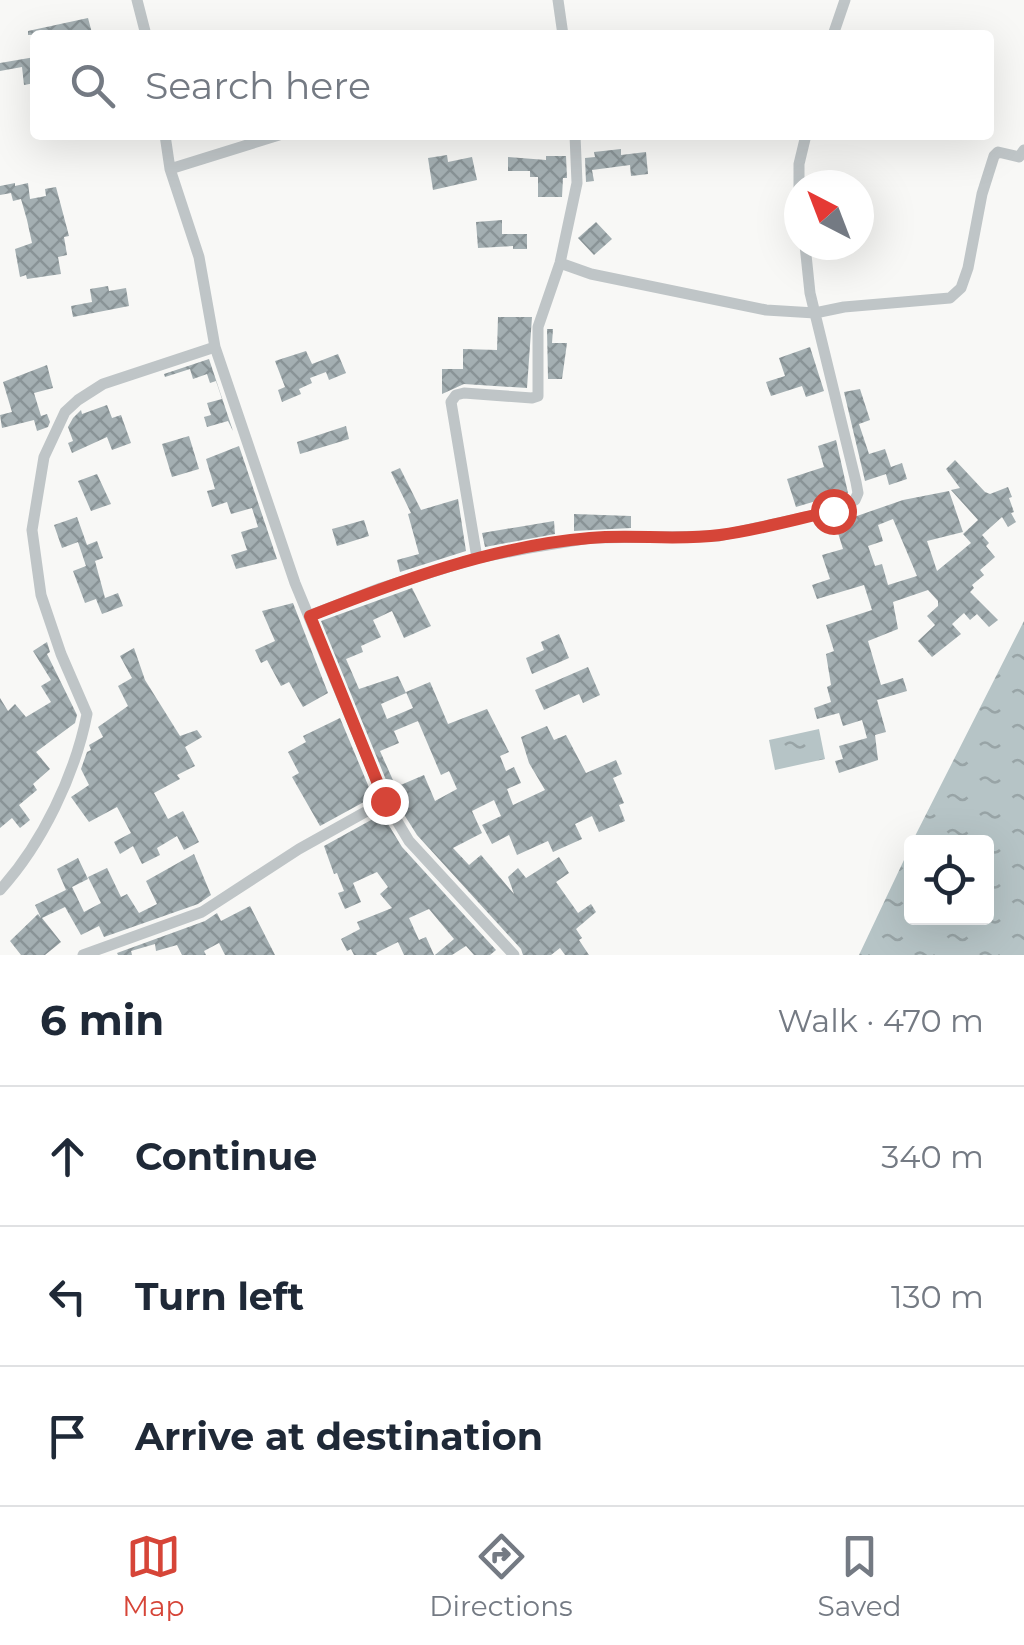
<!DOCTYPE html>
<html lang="en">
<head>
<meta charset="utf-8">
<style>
  body { margin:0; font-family:Montserrat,sans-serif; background:#f6f6f7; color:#1f2937 }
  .controls { position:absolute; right:30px; bottom:30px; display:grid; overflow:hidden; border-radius:10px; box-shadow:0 10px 40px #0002 }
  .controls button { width:90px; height:90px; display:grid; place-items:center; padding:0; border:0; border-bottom:2px solid #e0e1e3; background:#fff; color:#1f2937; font:50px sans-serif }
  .compass { position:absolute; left:784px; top:170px; width:90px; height:90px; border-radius:50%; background:#fff; box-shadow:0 10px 40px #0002; rotate:318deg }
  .stop { position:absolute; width:30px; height:30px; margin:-22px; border:8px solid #d64538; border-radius:50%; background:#fff }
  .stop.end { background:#d64538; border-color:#fff; box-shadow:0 2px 10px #0008 }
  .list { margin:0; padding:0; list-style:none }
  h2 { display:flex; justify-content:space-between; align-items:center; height:130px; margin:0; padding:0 40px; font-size:42px }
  h2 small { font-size:32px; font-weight:400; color:#747a83 }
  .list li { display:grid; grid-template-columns:65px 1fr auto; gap:30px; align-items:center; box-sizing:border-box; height:140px; padding:0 40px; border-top:2px solid #e0e1e3 }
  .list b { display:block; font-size:38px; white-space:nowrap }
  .list em { font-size:32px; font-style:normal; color:#747a83 }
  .icon { flex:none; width:55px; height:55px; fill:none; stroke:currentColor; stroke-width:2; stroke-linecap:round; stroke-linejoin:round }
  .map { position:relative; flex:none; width:1024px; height:955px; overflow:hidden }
  .search { position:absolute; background:#fff; box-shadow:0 10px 40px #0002; left:30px; right:30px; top:30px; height:110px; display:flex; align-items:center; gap:25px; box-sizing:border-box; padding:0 35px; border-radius:10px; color:#747a83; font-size:38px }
  .sheet { height:550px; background:#fff }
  nav { display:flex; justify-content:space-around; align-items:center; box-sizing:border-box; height:140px; border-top:2px solid #e0e1e3; background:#fff; font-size:28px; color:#747a83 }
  nav a { display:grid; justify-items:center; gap:5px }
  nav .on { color:#d64538 }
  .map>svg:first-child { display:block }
</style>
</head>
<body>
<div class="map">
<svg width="1024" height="955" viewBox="0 0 1024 955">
  <defs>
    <pattern id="water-ripples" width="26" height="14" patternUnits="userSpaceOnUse" patternTransform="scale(2.5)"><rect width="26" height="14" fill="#b6c4c6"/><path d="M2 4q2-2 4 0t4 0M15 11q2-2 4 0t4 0" fill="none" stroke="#98a4a6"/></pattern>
    <pattern id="building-cross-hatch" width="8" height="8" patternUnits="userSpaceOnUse" patternTransform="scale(2.5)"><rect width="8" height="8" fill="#a4afb2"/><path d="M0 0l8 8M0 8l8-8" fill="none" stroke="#899396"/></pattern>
  </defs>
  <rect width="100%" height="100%" fill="#f8f8f6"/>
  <!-- water -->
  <path fill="url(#water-ripples)" d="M 1024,621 L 1024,955 L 859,955 L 912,843 L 912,918 L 986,918 L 986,842 L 912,842 Z
    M 819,729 L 825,759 L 775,770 L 769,740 Z"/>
  <!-- building -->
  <path fill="url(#building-cross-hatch)" fill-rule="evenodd" d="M 88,18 L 92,33 L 28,35 L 28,31 Z
    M 35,57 L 35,83 L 24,85 L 22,67 L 0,71 L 0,63 Z
    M 621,149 L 621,155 L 646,152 L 648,174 L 631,176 L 630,165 L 592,170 L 594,181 L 586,182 L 585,158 L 595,157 L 594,152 Z
    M 447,155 L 448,162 L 472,157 L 477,180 L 433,190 L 428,158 Z
    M 546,156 L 566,156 L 567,178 L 563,178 L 562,197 L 538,197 L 538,177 L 530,177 L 530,171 L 508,171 L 508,157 L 546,160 Z
    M 15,183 L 15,186 L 28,183 L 30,199 L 46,196 L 45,189 L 56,187 L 69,236 L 64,237 L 67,255 L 58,257 L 61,274 L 27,279 L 26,275 L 20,277 L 15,249 L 32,243 L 27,220 L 21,199 L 13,201 L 11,193 L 0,195 L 0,186 Z
    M 502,220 L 502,234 L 527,234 L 527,249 L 513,249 L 513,246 L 478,248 L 476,222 Z
    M 596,222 L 612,239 L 594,255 L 578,238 Z
    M 108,286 L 109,291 L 126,288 L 129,306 L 73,317 L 71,306 L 92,302 L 90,289 Z
    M 498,317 L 532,317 L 527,388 L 464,384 L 442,394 L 442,369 L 463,369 L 463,349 L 497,350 Z
    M 547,329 L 553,329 L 552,343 L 567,343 L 562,379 L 548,379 Z
    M 810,347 L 824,391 L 806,397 L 802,386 L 771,396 L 766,382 L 785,376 L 779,358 Z
    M 306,351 L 312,364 L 338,354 L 346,373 L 329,380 L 326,372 L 310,378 L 312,383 L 299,389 L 301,394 L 282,402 L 278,390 L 285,387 L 275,361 Z
    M 209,359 L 233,431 L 228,421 L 207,427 L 204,417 L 211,415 L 207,403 L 222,399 L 216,381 L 210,383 L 207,374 L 193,379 L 190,369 L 165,377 L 164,374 Z
    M 47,365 L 53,388 L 34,393 L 41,416 L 47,414 L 50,422 L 48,427 L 37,431 L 34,420 L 2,428 L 0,415 L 12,412 L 3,382 Z
    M 860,389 L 870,420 L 859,424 L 869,454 L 885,449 L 891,467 L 902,463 L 907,479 L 889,485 L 886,474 L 865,481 L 844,392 Z
    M 107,405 L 112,418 L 121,415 L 131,443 L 112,450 L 107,437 L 72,453 L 68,443 L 73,441 L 68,427 L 73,418 L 81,410 L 82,414 Z
    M 346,426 L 349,439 L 300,454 L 297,442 Z
    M 189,436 L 199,469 L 172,477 L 162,444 Z
    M 836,440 L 848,493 L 830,502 L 826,498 L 796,507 L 787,479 L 824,467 L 818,446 Z
    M 239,446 L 277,559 L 236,569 L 231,555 L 247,550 L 241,532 L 258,527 L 252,508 L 231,514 L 227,502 L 212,507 L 207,491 L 215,489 L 206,459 Z
    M 955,460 L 985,492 L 990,494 L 1008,487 L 1012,497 L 1009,498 L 1014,512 L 1011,513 L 1016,522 L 1008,527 L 1002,517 L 982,535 L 989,543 L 986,546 L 995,557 L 980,570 L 984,575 L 972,585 L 974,588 L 970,592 L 998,620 L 989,627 L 977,614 L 970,620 L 964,613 L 952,624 L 961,634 L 932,657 L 918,641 L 935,625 L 927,616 L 938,606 L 938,601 L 928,590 L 893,602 L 898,629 L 868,641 L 881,685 L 903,678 L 907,691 L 877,700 L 886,732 L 875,735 L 878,760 L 839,773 L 835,761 L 843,759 L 839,746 L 867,738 L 862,720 L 843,726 L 839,713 L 817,719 L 814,708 L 831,702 L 827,687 L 831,685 L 826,654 L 834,651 L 826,625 L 872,610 L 864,585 L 817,599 L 812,585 L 830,579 L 822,555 L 843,549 L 834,520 L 852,512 L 854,517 L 903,500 L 949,491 L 963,532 L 927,541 L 937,571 L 971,543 L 963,534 L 978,520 L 951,490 L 960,488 L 946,469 ZM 893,519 L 917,576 L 888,585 L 882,564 L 875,566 L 868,546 L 883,541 L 878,525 Z
    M 400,468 L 421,510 L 458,499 L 466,551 L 400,572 L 397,560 L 419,554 L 408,514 L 411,513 L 391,472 Z
    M 97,474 L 111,504 L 91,511 L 78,481 Z
    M 574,514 L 631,516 L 631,528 L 574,531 Z
    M 77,517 L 87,545 L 97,541 L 103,558 L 95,561 L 105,598 L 118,593 L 123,606 L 102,614 L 96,599 L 85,603 L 73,571 L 86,566 L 78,542 L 62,548 L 54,525 Z
    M 364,520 L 369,536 L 337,546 L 332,529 Z
    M 554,521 L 555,534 L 485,547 L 482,533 Z
    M 412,588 L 431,626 L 404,638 L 392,611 L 373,620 L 381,637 L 361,646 L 363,652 L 346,659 L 359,689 L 398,676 L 406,693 L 381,704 L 387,719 L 413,708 L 406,692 L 430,682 L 448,724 L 487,709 L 509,752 L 500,756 L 506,771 L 514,767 L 521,783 L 507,789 L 513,805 L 545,790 L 529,763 L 521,737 L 547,726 L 554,740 L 566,735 L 586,773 L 616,760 L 622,774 L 613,778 L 624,803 L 619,805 L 625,821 L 599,832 L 592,816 L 575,824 L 582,839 L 553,852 L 548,841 L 517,855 L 509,835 L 492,844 L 482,825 L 501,816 L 494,800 L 472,811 L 482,833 L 453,848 L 469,865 L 481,855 L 514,894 L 508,877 L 518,868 L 526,878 L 559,857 L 569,873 L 556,882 L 578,913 L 591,904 L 596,912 L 576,929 L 582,938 L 579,940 L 589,955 L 565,955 L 560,948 L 551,955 L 523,955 L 521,949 L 417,835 L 393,797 L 321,621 ZM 418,721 L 441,775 L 449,771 L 457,789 L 435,801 L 424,775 L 396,787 L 380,751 L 399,743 L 394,731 Z
    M 293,603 L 328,693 L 303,707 L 289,682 L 281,686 L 267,660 L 261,663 L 255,650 L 275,641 L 262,611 Z
    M 559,634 L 569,658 L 532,674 L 526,658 L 544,650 L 541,642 Z
    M 47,642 L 50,652 L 47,654 L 77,715 L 75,723 L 36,752 L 50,769 L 33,784 L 37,790 L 19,805 L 30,820 L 20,828 L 12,818 L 0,828 L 0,698 L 8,711 L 15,704 L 26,717 L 51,702 L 41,686 L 51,680 L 33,651 Z
    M 134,648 L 145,680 L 180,736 L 197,730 L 202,737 L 185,747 L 195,766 L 177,775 L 180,779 L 154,793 L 168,819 L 183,811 L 199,842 L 184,850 L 177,836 L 157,848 L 160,855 L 142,864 L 133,846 L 120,854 L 114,842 L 131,833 L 117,807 L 89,822 L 71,797 L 89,785 L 81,769 L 87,752 L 91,750 L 89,745 L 103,737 L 98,727 L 128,706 L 118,686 L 132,678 L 120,656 Z
    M 588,667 L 600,695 L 583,703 L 579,694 L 544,710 L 535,690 Z
    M 340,718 L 373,797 L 320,826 L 292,777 L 299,773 L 288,752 L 306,742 L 303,736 Z
    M 382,814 L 402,847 L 496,950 L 490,955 L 474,955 L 466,946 L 452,955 L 435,955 L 454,939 L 429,909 L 409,918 L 419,940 L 426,937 L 434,955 L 404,955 L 398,942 L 376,953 L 377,955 L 354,955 L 351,949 L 347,951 L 341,939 L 360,929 L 357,922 L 392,908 L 380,894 L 388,887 L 377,872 L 353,883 L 361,902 L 345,909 L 338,893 L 344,891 L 337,873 L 334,874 L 324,846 Z
    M 194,854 L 211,895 L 198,904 L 104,937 L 99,926 L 81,935 L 65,907 L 42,918 L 61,942 L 45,955 L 21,955 L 10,941 L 38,914 L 41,918 L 35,905 L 72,887 L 84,912 L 101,903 L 88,877 L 107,868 L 121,897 L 127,894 L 139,913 L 157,904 L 146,881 Z
    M 78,858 L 88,879 L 66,890 L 57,869 Z
    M 250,906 L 275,955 L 225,955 L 219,943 L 204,951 L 206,955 L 182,955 L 177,945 L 156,951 L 155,944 L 131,951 L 132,955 L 118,955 L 117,953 L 205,921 L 217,913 L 221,921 Z"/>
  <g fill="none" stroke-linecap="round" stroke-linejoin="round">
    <!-- minor -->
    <path stroke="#bfc5c7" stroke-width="11" d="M 137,0 L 146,35
      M 558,0 L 563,35
      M 833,35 L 845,0
      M 165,135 L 170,169 L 199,257 L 215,347 L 295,583 L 385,801 L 409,841 L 514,955
      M 170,169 L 279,135
      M 799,197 L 799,164 L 806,135
      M 560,263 L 591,274 L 766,310 L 815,313 L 844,307 L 950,298 L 961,288 L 968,268 L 982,194 L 994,156 L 998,152 L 1019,157 L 1024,150
      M 477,558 L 451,402 L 456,395 L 464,393 L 532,398 L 538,396 L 538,327 L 560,263 L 577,183 L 575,135
      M 309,616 L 381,588 L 477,558 L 529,548 L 590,538 L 719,536 L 833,511 L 855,500 L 858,493 L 856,482 L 810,293 L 805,245
      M 0,890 C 42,844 75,775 87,714 L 61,654 L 41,595 L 32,530 L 44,457 L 65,412 L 78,400 L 103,384 L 215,347
      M 83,955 L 202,912 L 299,849 L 385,801"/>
  </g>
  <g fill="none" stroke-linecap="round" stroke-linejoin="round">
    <!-- route -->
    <path stroke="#d64538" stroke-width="12" d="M 385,801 L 310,616 C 399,581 493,546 590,538 C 633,534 677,541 720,535 C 758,530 796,519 833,511"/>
  </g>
</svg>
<div class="controls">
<button><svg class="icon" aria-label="locate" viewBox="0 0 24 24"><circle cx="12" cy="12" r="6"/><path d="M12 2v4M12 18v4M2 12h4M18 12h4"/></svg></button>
</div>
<svg class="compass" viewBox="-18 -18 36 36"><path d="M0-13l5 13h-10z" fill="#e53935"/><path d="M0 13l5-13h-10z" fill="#747a83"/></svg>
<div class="stop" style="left:833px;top:511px"></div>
<div class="stop end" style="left:385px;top:801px"></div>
<div class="search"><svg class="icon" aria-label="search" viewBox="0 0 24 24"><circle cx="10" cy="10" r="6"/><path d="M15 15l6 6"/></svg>Search here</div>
</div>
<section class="sheet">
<h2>6 min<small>Walk · 470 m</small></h2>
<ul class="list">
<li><svg class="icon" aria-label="ahead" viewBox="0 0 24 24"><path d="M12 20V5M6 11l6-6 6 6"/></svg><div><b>Continue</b></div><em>340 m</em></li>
<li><svg class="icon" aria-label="left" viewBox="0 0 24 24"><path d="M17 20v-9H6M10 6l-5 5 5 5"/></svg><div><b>Turn left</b></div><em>130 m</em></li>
<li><svg class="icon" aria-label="arrive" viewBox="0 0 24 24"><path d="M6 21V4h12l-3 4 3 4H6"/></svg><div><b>Arrive at destination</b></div></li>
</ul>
</section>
<nav>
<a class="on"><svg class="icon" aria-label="map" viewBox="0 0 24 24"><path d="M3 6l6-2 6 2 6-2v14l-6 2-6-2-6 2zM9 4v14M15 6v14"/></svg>Map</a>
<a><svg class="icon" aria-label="directions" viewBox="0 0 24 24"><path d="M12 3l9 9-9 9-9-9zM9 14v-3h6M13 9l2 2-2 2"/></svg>Directions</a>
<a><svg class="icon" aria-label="saved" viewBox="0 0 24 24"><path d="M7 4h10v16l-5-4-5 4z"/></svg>Saved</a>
</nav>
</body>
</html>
